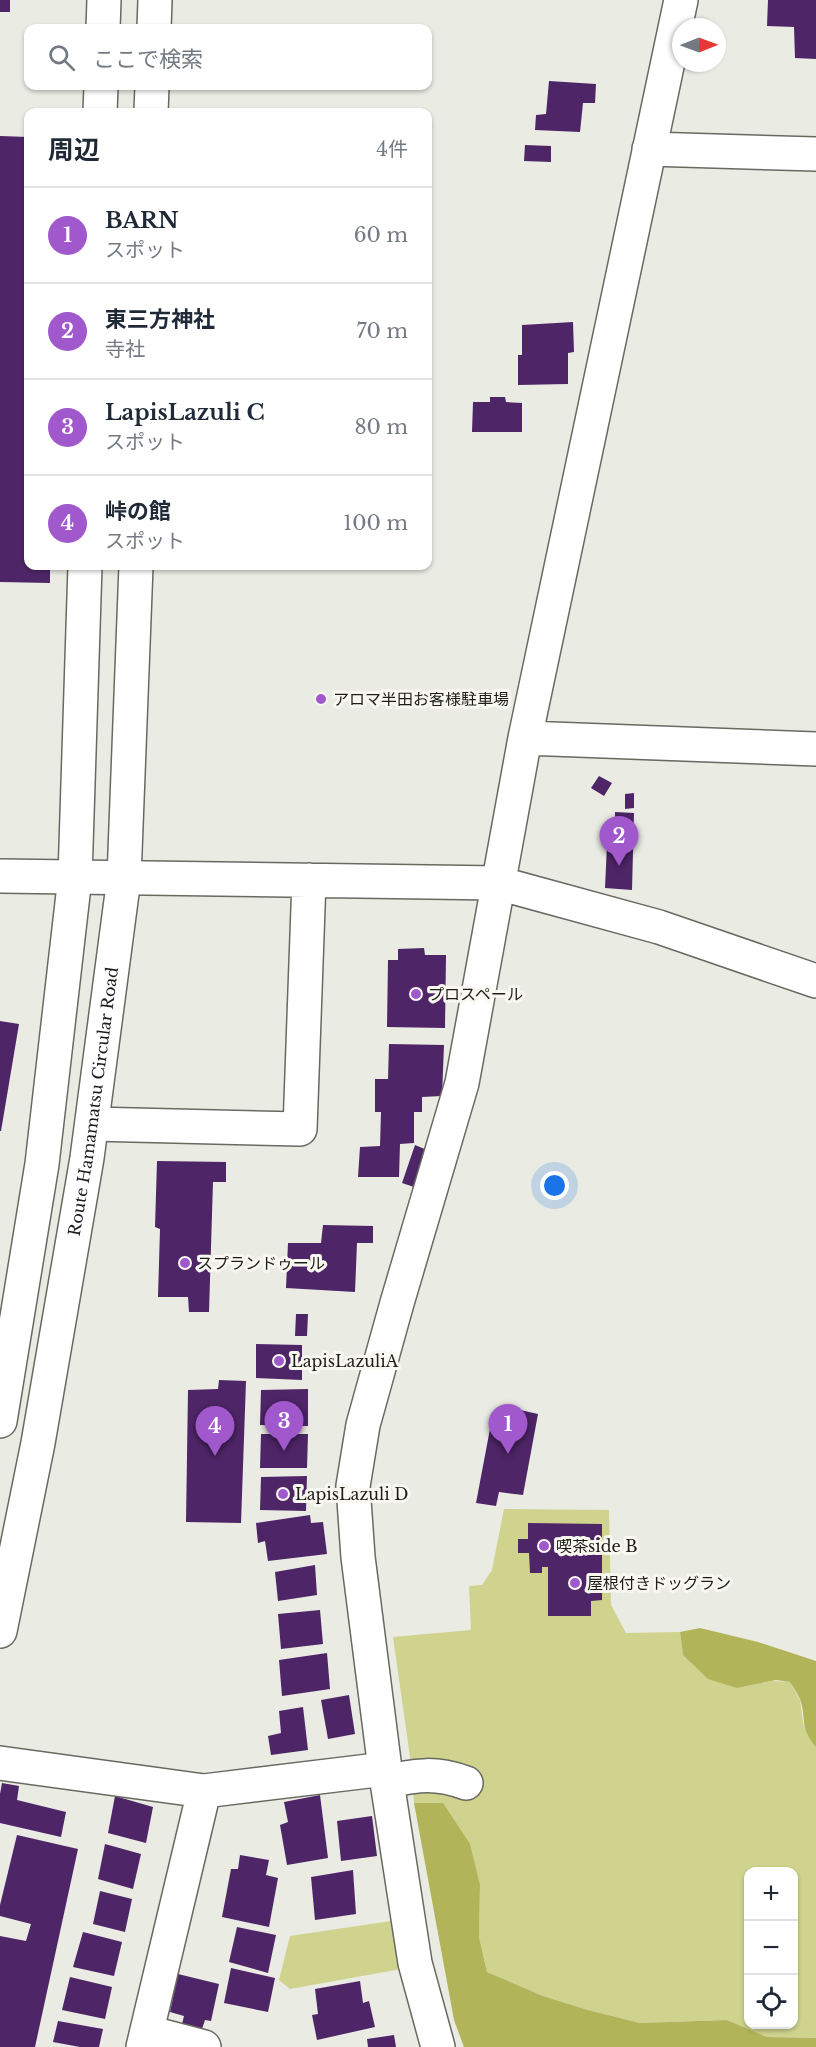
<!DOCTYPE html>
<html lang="ja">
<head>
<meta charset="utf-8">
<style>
  body { margin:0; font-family:"Libre Baskerville","Noto Sans JP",serif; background:#f2f2f3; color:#1f2937 }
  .controls { position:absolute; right:18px; bottom:18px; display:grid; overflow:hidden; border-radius:12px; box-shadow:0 2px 4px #0004 }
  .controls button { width:54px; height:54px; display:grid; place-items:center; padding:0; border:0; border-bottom:2px solid #e0e1e3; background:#fff; color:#1f2937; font:30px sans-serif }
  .compass { position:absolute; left:672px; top:18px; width:54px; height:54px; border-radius:50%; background:#fff; box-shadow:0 2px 4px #0004; rotate:89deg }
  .you { position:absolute; left:555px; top:1186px; width:21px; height:21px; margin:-15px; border:4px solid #fff; border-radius:50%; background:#1a73e8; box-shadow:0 0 0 9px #1a73e833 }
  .badge { display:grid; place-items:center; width:39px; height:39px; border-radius:50%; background:#a058cc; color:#fff; font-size:20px; font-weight:700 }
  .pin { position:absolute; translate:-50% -50px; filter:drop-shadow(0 2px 3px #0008) }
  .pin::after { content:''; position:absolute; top:32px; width:21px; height:18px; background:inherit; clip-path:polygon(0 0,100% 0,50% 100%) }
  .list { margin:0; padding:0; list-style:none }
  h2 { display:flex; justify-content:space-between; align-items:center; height:78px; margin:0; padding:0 24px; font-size:26px }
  h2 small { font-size:20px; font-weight:400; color:#747a83 }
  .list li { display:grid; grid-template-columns:39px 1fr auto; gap:18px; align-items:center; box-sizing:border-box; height:96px; padding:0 24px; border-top:2px solid #e0e1e3 }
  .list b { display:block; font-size:22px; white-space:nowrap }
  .list p { margin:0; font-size:20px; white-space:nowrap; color:#747a83 }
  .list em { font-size:20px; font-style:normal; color:#747a83 }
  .icon { flex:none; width:33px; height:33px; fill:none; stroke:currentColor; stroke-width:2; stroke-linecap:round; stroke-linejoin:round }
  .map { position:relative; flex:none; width:816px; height:2047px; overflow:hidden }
  .search { position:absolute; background:#fff; box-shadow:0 2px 4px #0004; left:24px; top:24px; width:408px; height:66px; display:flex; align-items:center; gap:15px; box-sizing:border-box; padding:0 21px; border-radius:12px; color:#747a83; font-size:22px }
  .panel { position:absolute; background:#fff; box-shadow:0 2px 4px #0004; left:24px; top:108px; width:408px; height:462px; border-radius:12px }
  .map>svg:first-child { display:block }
</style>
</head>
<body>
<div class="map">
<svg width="816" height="2047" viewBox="0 0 816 2047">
  <rect width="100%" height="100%" fill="#eaebe3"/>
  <!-- green -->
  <path fill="#cfd38e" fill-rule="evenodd" d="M 504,1509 L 609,1510 L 611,1605 L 626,1633 L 680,1632 L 683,1655 L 737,1688 L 772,1681 L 790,1682 L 800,1700 L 803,1722 L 808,1736 L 816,1747 L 816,2038 L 767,2037 L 727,2020 L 640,2023 L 588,2010 L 543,1996 L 487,1972 L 479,1937 L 480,1885 L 443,1803 L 414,1803 L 410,1757 L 393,1637 L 471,1630 L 469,1586 L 482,1585 L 492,1570 ZM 748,1872 L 794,1872 L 794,2024 L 748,2024 Z
    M 391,1921 L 401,1969 L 290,1989 L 279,1980 L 290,1936 Z"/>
  <!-- forest -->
  <path fill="#b2b459" d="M 700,1628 L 758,1642 L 816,1661 L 816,1747 C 799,1727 807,1720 800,1699 C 798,1694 793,1687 790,1682 L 776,1680 L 737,1688 L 708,1679 L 683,1655 L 680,1632 Z
    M 414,1803 L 443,1803 L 470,1844 L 480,1885 L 479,1937 L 487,1972 L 543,1996 L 588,2010 L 640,2023 L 727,2020 L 767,2037 L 816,2038 L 816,2047 L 464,2047 L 454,2020 Z"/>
  <!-- building -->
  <path fill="#4e2567" d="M 0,0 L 10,0 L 10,12 L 0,12 Z
    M 768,0 L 816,0 L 816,59 L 795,58 L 794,27 L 767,26 Z
    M 549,81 L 596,84 L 595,103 L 583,103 L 580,132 L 535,130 L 536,115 L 546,114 Z
    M 0,136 L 28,137 L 28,566 L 50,566 L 50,583 L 0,582 Z
    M 525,145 L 551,146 L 551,162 L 524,161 Z
    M 573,322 L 574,352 L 568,353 L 568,384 L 518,385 L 518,355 L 522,355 L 522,325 Z
    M 490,397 L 505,397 L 506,402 L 522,403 L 522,432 L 472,432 L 473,402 L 490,402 Z
    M 599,776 L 612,783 L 604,796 L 591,788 Z
    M 634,793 L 634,808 L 625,809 L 625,794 Z
    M 615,812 L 634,813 L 632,890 L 605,888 L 607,844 L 615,843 L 615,834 L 607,834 L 608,821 L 615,821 Z
    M 424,948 L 425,955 L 446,955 L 445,1028 L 387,1027 L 388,960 L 398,960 L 398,949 Z
    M 0,1021 L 19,1024 L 1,1131 L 0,1131 Z
    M 389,1044 L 444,1045 L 442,1096 L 422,1097 L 422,1112 L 414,1112 L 414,1143 L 400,1144 L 399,1177 L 358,1177 L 360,1147 L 380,1146 L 381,1112 L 375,1112 L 375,1079 L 388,1079 Z
    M 415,1145 L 427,1150 L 414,1187 L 402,1183 Z
    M 157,1161 L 226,1162 L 226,1182 L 213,1182 L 209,1312 L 189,1312 L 188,1297 L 158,1297 L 160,1229 L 155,1227 Z
    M 323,1225 L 373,1226 L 373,1243 L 357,1243 L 355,1292 L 286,1288 L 288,1243 L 321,1243 Z
    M 296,1314 L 308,1314 L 307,1336 L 295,1336 Z
    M 256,1344 L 302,1345 L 302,1380 L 256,1378 Z
    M 219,1380 L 246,1381 L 241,1523 L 186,1522 L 188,1390 L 218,1389 Z
    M 308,1389 L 308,1426 L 260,1425 L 261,1390 Z
    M 507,1407 L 538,1414 L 523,1495 L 499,1492 L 496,1506 L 476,1503 L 493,1413 L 504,1416 Z
    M 261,1434 L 308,1434 L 307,1468 L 260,1468 Z
    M 307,1476 L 306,1511 L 260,1510 L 261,1477 Z
    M 310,1515 L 311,1523 L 323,1522 L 327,1554 L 268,1561 L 265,1541 L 258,1543 L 256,1523 Z
    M 528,1523 L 602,1524 L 602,1600 L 591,1601 L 591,1616 L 548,1616 L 548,1567 L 542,1567 L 542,1573 L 530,1573 L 529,1553 L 518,1553 L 518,1539 L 528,1539 Z
    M 315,1565 L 317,1595 L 278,1601 L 275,1572 Z
    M 320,1610 L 323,1644 L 281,1649 L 278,1614 Z
    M 327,1653 L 330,1689 L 282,1696 L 279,1660 Z
    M 349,1695 L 355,1734 L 328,1739 L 321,1700 Z
    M 303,1707 L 308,1750 L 271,1755 L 268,1736 L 281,1733 L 279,1711 Z
    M 2,1783 L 19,1786 L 17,1800 L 66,1812 L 61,1837 L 0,1823 L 0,1794 Z
    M 320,1795 L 328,1858 L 287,1865 L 280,1825 L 288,1822 L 284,1802 Z
    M 115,1796 L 153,1807 L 146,1843 L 108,1833 Z
    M 372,1816 L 377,1856 L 341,1861 L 337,1821 Z
    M 17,1835 L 78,1849 L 35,2047 L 0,2047 L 0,1936 L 26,1941 L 31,1924 L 0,1916 L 0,1905 Z
    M 105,1844 L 141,1854 L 133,1889 L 98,1879 Z
    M 240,1855 L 269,1860 L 266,1875 L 278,1878 L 269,1927 L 222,1917 L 231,1869 L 238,1869 Z
    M 353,1870 L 356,1914 L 315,1920 L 311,1877 Z
    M 100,1891 L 132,1899 L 125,1932 L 93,1924 Z
    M 237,1927 L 276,1935 L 268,1973 L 229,1962 Z
    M 83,1932 L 122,1942 L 114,1976 L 73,1967 Z
    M 231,1968 L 275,1978 L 268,2012 L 224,2003 Z
    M 178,1974 L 219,1984 L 211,2021 L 205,2020 L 202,2029 L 182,2024 L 184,2016 L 170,2012 Z
    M 70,1977 L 112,1987 L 105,2019 L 62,2010 Z
    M 360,1981 L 363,2003 L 369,2001 L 375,2027 L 317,2040 L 312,2015 L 318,2014 L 315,1989 Z
    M 58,2021 L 103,2029 L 99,2047 L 80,2047 L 53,2042 Z
    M 394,2035 L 396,2047 L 368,2047 L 367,2039 Z"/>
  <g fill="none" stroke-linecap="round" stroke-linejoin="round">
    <!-- minor casing -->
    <g stroke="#696962" stroke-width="36">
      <path id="minor" d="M 649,149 L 816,154
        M 525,738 L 681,0
        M 0,876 L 498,883 L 659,927 L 816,981
        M 92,1124 L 300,1129 L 309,880
        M 0,1763 L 204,1791 L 385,1769
        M 387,1781 C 419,1775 435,1772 466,1783
        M 147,2032 L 204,2047
        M 143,2047 L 204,1791
        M 438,2047 L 415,1963 L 385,1769 L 358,1557 L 353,1486 L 363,1425 L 397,1303 L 462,1083 L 525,738 L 816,749"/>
    </g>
    <!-- major casing -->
    <g stroke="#696962" stroke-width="36">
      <g id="major">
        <path d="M 103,28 L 104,0"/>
        <path d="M 154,28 L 155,0"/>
        <path d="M 100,112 L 101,86"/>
        <path d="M 151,112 L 152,86"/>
        <path d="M 0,1421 L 42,1164 L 75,877 L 85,566"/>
        <path id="s1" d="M 0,1631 L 38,1443 L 87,1158 L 124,878 L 136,566"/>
      </g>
    </g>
    <!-- minor -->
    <use href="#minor" stroke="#fff" stroke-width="33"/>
    <!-- major -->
    <use href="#major" stroke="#fff" stroke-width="33"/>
  </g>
  <!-- markers -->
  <g fill="#a058cc" stroke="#f8f8f0" stroke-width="2">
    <circle cx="321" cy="699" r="6"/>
    <circle cx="416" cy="994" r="6"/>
    <circle cx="185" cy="1263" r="6"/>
    <circle cx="279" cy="1361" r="6"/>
    <circle cx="283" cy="1494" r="6"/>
    <circle cx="544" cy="1546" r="6"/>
    <circle cx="575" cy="1583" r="6"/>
  </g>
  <g text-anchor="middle" stroke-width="6" stroke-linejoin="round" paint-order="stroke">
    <!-- poi labels -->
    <g font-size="16" fill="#1c1c19" stroke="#f8f8f0" text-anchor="start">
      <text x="333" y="705">アロマ半田お客様駐車場</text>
      <text x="428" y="1000">プロスペール</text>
      <text x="197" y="1269">スプランドゥール</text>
      <text x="291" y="1367">LapisLazuliA</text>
      <text x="295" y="1500">LapisLazuli D</text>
      <text x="556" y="1552">喫茶side B</text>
      <text x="587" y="1589">屋根付きドッグラン</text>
    </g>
    <!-- street labels -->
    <g font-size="16" fill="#1c1c19" stroke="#f8f8f0">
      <text dy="6" stroke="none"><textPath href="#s1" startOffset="538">Route Hamamatsu Circular Road</textPath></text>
    </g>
  </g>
</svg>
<div class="controls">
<button>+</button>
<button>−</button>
<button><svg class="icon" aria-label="locate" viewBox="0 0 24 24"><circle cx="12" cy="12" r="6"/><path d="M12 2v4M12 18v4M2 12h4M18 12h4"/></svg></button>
</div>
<svg class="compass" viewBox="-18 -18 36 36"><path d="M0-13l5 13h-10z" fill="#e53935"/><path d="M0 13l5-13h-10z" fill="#747a83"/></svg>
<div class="you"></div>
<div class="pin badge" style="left:508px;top:1454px">1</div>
<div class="pin badge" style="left:619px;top:866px">2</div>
<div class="pin badge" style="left:284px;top:1451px">3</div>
<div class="pin badge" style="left:215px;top:1456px">4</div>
<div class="search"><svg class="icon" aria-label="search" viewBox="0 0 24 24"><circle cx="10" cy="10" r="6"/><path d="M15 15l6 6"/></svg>ここで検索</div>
<section class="panel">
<h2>周辺<small>4件</small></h2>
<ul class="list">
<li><span class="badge">1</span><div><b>BARN</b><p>スポット</p></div><em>60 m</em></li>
<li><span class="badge">2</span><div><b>東三方神社</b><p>寺社</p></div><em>70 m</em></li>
<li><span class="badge">3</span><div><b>LapisLazuli C</b><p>スポット</p></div><em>80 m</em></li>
<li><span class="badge">4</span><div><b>峠の館</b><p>スポット</p></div><em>100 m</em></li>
</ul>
</section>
</div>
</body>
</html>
